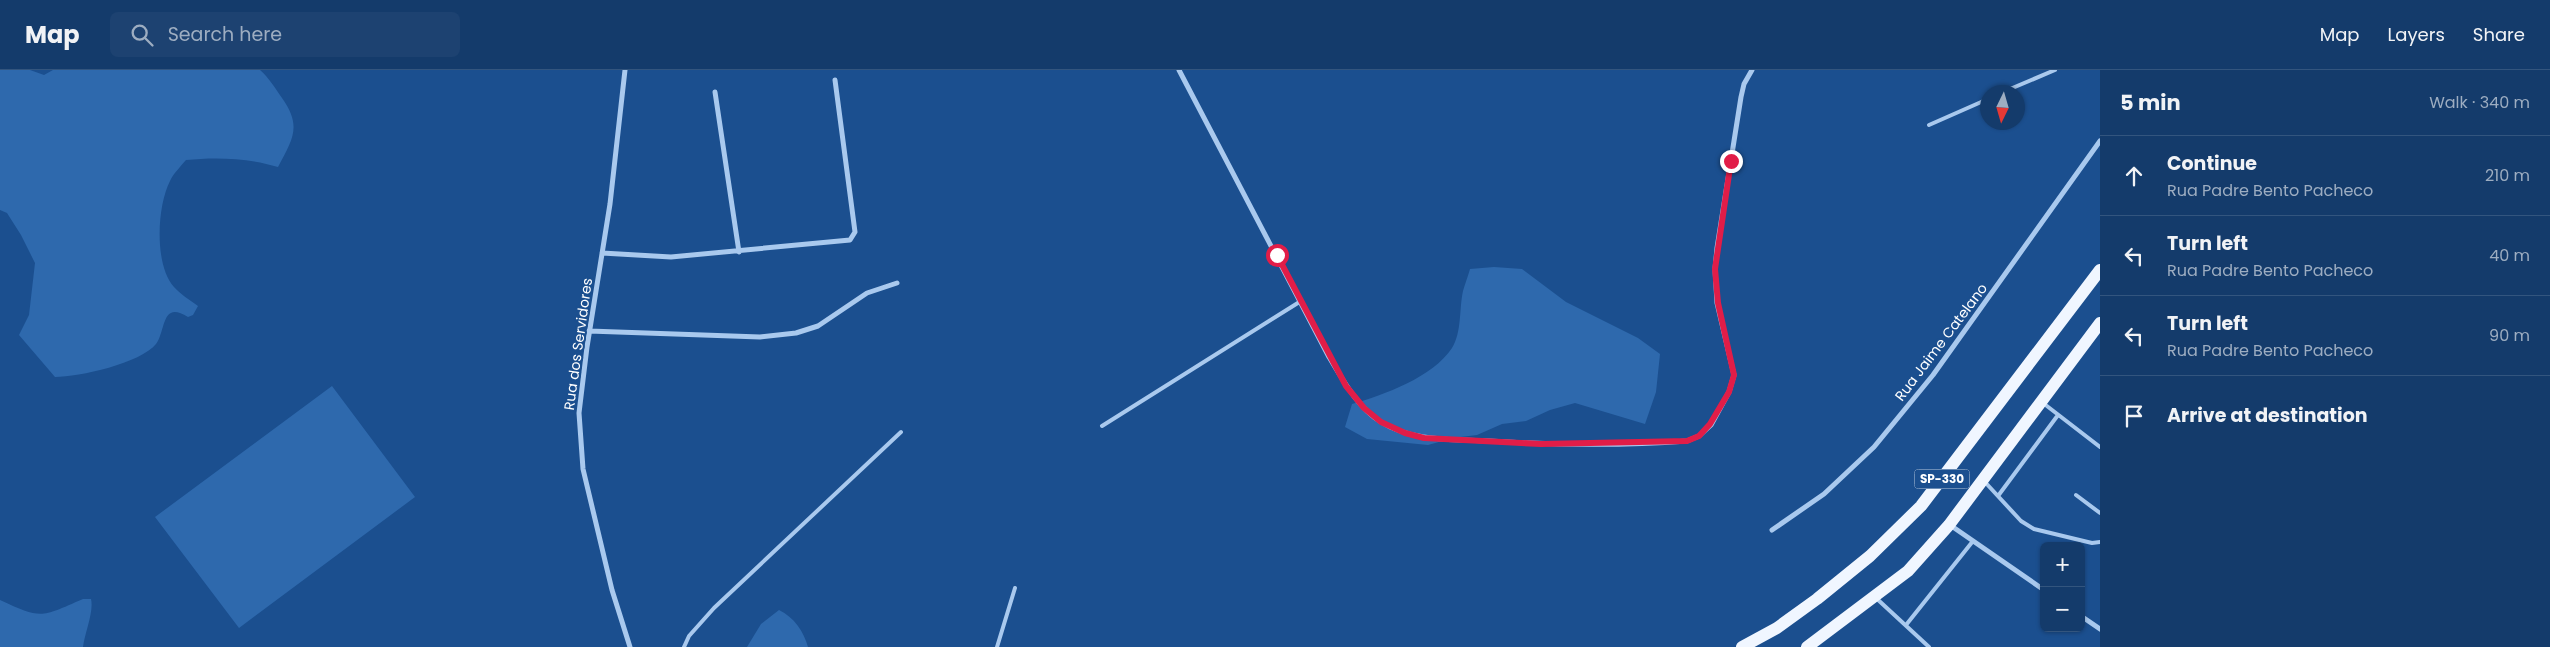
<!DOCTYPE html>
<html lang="en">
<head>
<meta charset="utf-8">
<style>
  body { margin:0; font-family:Poppins,sans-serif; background:#1d4271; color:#f1f3f6 }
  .controls { position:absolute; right:15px; bottom:15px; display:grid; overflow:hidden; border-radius:8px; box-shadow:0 1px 4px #0004 }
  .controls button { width:45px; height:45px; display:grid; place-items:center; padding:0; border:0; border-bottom:1px solid #33557e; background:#143b6b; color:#f1f3f6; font:25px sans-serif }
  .compass { position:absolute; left:1980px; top:15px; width:45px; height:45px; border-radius:50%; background:#143b6b; box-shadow:0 1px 4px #0004; rotate:185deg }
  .stop { position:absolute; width:15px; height:15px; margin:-11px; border:4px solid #e11d48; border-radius:50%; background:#fff }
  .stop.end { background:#e11d48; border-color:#fff; box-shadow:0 1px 5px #0008 }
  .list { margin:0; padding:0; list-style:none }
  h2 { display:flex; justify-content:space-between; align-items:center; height:65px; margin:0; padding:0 20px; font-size:21px }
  h2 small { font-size:16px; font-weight:400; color:#9dadc1 }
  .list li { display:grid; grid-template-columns:32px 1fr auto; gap:15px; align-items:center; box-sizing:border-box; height:80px; padding:0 20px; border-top:1px solid #33557e }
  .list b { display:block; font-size:19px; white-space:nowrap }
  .list p { margin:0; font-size:16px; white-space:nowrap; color:#9dadc1 }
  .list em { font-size:16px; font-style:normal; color:#9dadc1 }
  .icon { flex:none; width:28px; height:28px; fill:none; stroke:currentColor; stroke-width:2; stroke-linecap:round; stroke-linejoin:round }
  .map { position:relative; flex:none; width:2100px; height:577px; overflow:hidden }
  header { display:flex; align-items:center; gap:30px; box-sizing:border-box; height:70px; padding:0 25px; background:#143b6b; border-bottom:1px solid #33557e }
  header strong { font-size:24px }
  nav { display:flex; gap:28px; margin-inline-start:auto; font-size:18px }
  .search { width:350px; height:45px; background:#1d4271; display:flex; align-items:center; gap:12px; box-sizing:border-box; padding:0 18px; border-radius:8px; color:#9dadc1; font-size:19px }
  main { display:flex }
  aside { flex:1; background:#143b6b }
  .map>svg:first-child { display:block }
</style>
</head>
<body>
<header>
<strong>Map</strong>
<div class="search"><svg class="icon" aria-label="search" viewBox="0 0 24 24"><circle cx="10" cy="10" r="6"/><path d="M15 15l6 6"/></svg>Search here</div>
<nav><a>Map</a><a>Layers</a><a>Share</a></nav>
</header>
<main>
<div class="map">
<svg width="2100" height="577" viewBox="0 0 2100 577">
  <rect width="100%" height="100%" fill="#1b4f8f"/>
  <!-- green -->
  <path fill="#2e69ad" d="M 0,0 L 30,0 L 44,5 L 53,0 L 260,0 C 269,8 275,18 282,28 C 302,56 293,69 278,97 C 249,88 216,87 186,90 C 181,96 173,104 170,111 C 157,136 154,195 174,217 C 180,224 190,230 198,236 L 193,245 L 188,247 C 161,230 166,261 156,274 C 141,293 79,307 55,307 L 19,265 L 29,245 L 35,193 L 21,165 L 7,143 L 0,140 Z
    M 1494,197 L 1522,199 L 1566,232 L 1638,268 L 1660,284 L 1656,322 L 1645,354 L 1575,333 L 1550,340 L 1526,351 L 1502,354 L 1477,365 L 1453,368 L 1428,375 L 1367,369 L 1345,357 L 1352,334 C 1384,325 1433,307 1452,278 C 1462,262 1459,239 1463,221 C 1465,214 1468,206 1470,199 Z
    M 332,316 L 415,427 L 239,558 L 155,447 Z
    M 83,529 L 91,529 C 94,542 85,562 83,577 L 0,577 L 0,530 C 43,550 41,547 83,529 Z
    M 779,540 C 794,547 804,562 808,577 L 747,577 L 761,554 Z"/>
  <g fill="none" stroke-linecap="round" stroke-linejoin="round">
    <!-- lane -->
    <path stroke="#a9c9ee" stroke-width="4" d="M 2003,22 L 2055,0
      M 1929,55 L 1988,29
      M 2043,333 L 2100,377
      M 1102,356 L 1301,231
      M 1984,411 L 2021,451 L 2034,459 L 2092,473 L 2100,472
      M 2076,425 L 2100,443
      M 1998,426 L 2058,345
      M 1876,528 L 1929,577
      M 1906,555 L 1973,471
      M 684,577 L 689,566 L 714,538 L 901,362
      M 997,577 L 1015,518"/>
    <!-- street -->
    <path stroke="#a9c9ee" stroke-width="5" d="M 625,0 L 610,134 L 587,277 L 579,343 L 583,399 L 612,520 L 630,577
      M 1179,0 L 1329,287 C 1343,310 1357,337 1381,352 C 1413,372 1453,369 1489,371 C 1555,375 1622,376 1687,371 L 1699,366 L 1711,355 L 1729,322 L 1734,305 L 1717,233 L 1715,199 L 1717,178 L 1741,27 L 1744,14 L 1752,0
      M 715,22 L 739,182
      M 602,183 L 671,187 L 850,170 L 855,162 L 835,10
      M 589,261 L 760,267 L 796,263 L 818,256 L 867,223 L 897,213
      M 1950,455 L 2044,520
      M 1772,460 L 1824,424 L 1874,377 L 1933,305 L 2100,71
      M 2081,546 L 2100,559"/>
    <!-- primary -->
    <path stroke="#f0f6ff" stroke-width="12" d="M 1742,577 L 1777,558 L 1817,529 L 1870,486 L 1921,436 L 2100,200
      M 1807,577 L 1908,501 L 1949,455 L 2100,253"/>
  </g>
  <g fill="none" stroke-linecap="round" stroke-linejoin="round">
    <!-- route -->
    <path stroke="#e11d48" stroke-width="6" d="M 1277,185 L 1346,316 L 1364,338 L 1381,352 L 1405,363 L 1424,368 L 1541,374 L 1687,371 L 1699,366 L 1710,354 L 1729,322 L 1734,305 L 1718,233 L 1715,199 L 1731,91"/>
  </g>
  <g text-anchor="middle" stroke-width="4" stroke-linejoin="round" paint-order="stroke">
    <!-- shield labels -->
    <rect fill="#1b4f8f" stroke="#bbcadd" stroke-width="1" x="1914.5" y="399.5" width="55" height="19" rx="4"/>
    <g font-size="12" font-weight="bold" fill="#fff">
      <text x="1942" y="413">SP-330</text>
    </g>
    <!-- street labels -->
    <g font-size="14" fill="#fff" stroke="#1b4f8f">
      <text transform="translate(1941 272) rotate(-53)" y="5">Rua Jaime Catelano</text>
      <text transform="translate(578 274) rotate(-82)" y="5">Rua dos Servidores</text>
    </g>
  </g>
</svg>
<div class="controls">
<button>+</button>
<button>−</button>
</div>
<svg class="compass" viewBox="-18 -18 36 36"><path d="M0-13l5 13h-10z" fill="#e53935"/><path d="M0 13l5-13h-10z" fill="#9dadc1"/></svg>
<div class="stop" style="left:1277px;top:185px"></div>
<div class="stop end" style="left:1731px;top:91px"></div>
</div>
<aside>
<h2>5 min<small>Walk · 340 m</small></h2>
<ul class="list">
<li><svg class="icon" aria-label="ahead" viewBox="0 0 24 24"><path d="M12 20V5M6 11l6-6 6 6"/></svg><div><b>Continue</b><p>Rua Padre Bento Pacheco</p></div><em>210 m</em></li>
<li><svg class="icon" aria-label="left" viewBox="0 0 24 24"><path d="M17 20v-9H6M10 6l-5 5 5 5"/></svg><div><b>Turn left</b><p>Rua Padre Bento Pacheco</p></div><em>40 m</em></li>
<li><svg class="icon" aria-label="left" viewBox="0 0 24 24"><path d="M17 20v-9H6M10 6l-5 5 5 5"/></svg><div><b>Turn left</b><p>Rua Padre Bento Pacheco</p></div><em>90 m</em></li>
<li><svg class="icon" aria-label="arrive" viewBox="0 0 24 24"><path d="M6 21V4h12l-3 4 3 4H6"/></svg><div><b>Arrive at destination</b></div></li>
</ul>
</aside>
</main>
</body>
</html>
